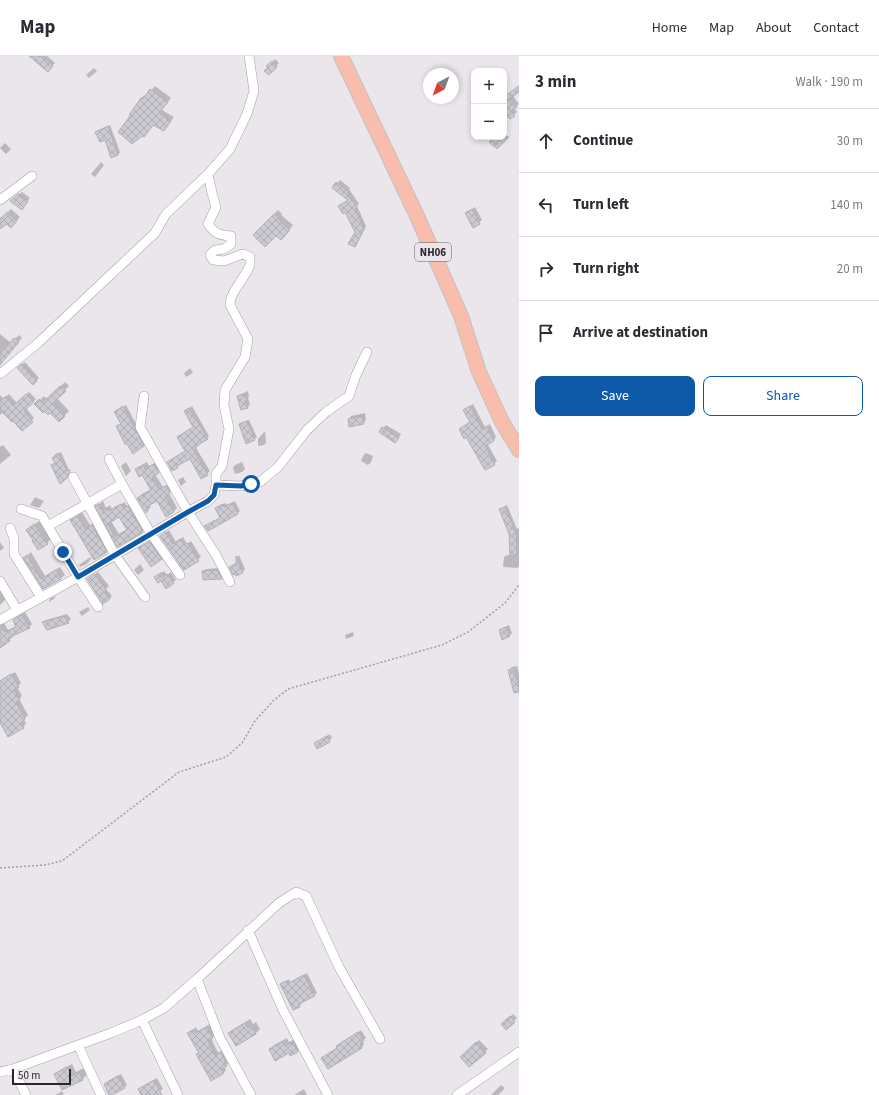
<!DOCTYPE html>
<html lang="en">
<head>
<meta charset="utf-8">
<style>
  body { margin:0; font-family:"Source Sans 3",sans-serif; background:#f2f2f3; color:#2b2b33 }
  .controls { position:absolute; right:12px; top:12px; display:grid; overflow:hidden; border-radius:8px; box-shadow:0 2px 6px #0003 }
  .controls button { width:36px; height:36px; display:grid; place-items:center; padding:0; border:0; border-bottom:1px solid #e1e1e2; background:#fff; color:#2b2b33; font:20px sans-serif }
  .compass { position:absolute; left:423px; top:12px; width:36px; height:36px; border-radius:50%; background:#fff; box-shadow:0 2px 6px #0003; rotate:221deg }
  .scale { position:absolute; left:12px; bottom:10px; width:59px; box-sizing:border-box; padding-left:4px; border:2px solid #29272a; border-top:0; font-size:11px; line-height:14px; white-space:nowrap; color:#29272a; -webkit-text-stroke:3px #ebe5ec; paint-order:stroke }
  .stop { position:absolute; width:12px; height:12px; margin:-9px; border:3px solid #0d59a8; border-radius:50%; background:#fff }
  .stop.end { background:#0d59a8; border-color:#fff; box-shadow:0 1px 4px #0008 }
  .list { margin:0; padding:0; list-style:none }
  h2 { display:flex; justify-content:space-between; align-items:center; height:52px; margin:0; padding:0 16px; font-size:17px }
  h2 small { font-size:13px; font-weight:400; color:#7c7c81 }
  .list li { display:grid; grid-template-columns:26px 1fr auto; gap:12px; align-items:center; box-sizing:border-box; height:64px; padding:0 16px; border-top:1px solid #e1e1e2 }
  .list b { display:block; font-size:15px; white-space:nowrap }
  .list em { font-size:13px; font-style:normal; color:#7c7c81 }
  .actions { display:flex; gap:8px; padding:12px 16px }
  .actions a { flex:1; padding:9px 0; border:1px solid #0d59a8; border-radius:8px; text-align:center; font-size:14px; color:#0d59a8 }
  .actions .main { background:#0d59a8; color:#fff }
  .icon { flex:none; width:22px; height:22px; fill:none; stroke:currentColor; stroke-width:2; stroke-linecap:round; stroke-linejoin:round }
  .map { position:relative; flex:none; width:519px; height:1039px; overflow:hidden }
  header { display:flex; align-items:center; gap:24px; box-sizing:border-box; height:56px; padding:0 20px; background:#fff; border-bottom:1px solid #e1e1e2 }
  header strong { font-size:19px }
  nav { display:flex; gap:22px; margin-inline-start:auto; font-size:14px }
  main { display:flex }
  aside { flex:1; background:#fff }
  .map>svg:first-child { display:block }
</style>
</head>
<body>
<header>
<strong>Map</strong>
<nav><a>Home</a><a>Map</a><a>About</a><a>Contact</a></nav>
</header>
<main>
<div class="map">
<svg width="519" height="1039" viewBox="0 0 519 1039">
  <defs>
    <pattern id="building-cross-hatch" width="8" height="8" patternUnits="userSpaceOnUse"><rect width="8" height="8" fill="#cbcad2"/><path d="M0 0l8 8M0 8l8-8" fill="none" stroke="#aeaeb4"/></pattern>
  </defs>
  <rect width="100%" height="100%" fill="#ebe5ec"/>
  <!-- shadow -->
  <path fill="#0003" fill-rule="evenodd" d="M 34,0 L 47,0 L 55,7 L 48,14 Z
    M 275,3 L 279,7 L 269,18 L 269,11 L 268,10 Z
    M 94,12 L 97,15 L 89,22 L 86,19 Z
    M 155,30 L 171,42 L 162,54 L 174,61 L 164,74 L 154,68 L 144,80 L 132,59 L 141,42 L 145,39 L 146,40 Z
    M 519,30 L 519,35 L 513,40 L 519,48 L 514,52 L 517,56 L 514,59 L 504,55 L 504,41 Z
    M 110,69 L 120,96 L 118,99 L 105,83 L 96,76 L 99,74 Z
    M 504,76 L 508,81 L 497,92 L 493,83 L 490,81 L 504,81 Z
    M 5,87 L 11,93 L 6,98 L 0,92 Z
    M 101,106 L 104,109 L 95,121 L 91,118 Z
    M 340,124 L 350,132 L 349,133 L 359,148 L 357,150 L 366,170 L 357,188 L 355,190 L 356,176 L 345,155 L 339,150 L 349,143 L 334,132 Z
    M 22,136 L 30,142 L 24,149 L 14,142 Z
    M 475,151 L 482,164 L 473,171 L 466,157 Z
    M 11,153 L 20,161 L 11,170 L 7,166 L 0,172 L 0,161 L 2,163 Z
    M 278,154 L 282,158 L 281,159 L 293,169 L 285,179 L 254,179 Z
    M 0,278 L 11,287 L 19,279 L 22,282 L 6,300 L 0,304 Z
    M 25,306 L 39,322 L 33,328 L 21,309 Z
    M 190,312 L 193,317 L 186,321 L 184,317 Z
    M 65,326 L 69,330 L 57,342 L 69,355 L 59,365 L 50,356 L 36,348 L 44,340 L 47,343 Z
    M 248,335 L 249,340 L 248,342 L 250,349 L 247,351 L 238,341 L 241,338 Z
    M 29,336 L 36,343 L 26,352 L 34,362 L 22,374 L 13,364 L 3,356 L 0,359 L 0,339 L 4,343 L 9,338 L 17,347 Z
    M 473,348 L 485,371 L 490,368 L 496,381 L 494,384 L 487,387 L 497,405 L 494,408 L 460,373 L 471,365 L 464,354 Z
    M 126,349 L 146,387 L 144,390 L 117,371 L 122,367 L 116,356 Z
    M 192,350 L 209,380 L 197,388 L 198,390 L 196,392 L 210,415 L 207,418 L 190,401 L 177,411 L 168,406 L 186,395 L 178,381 L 194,371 L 185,355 Z
    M 365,357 L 366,364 L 363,367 L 349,363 L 351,360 Z
    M 249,364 L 257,381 L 254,383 L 240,368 L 243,366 Z
    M 386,369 L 401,378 L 398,383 L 380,376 Z
    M 265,375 L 266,387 L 264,389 L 258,390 L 258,383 Z
    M 3,389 L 11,399 L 0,408 L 0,391 Z
    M 61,396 L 69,414 L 71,413 L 70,415 L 69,419 L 67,422 L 52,410 L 56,406 L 55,399 Z
    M 366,397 L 373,400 L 371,406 L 368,409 L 361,405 L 363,400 Z
    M 158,405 L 162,413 L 155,418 L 163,431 L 170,427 L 173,433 L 169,437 L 177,452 L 174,455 L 167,459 L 157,443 L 149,448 L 151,451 L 148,454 L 138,442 L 142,438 L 151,433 L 143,418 L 136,413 L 140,410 L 147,406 L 149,410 Z
    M 126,406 L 131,415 L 126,420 L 121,410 Z
    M 242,406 L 245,413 L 242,416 L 235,418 L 233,412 L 235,409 Z
    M 183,421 L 186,426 L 181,430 L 178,424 Z
    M 35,441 L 44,445 L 39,452 L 30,449 Z
    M 103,445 L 106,452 L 110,449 L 112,453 L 125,446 L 127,450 L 131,447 L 146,471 L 142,475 L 118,489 L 97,450 ZM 120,460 L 127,473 L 119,478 L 111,465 Z
    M 235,445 L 240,455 L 237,458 L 206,470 L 208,468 L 221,461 L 216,452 L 219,450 L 226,447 L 227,449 Z
    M 507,449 L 517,473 L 519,472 L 519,510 L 517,512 L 503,511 L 504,501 L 507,499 L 511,499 L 510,478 L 500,454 L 503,451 Z
    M 82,456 L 90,469 L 97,465 L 111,491 L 106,496 L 72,464 L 76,460 Z
    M 39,465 L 51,483 L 47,487 L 34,484 L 31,471 Z
    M 169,474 L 176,486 L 183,481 L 187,488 L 191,485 L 201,501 L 184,513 L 161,480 Z
    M 152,484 L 164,500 L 161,503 L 142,490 Z
    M 0,486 L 4,492 L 0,495 Z
    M 31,496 L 45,520 L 60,511 L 65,519 L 61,522 L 44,532 L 25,502 Z
    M 239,499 L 245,513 L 243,516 L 230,511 L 237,506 L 237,501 Z
    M 90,501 L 91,503 L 87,508 L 80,511 L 79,509 Z
    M 140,508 L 144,514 L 138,519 L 134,514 Z
    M 220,512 L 224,519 L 221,522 L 203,515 L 206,513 Z
    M 164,515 L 167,519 L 171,516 L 176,524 L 173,526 L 161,524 L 158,519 Z
    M 98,516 L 109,530 L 106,533 L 112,540 L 109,543 L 88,523 Z
    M 0,532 L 6,543 L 0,549 Z
    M 56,540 L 54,543 L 49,546 L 49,545 L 51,542 Z
    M 88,551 L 90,554 L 82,560 L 79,556 Z
    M 25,556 L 32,568 L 29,571 L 11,579 L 13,581 L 0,591 L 0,566 L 4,567 L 8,574 L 17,570 L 14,564 L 17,561 Z
    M 67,558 L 71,563 L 68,566 L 43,567 L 46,564 Z
    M 509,569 L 512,577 L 509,580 L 500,575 L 503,572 Z
    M 353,576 L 354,580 L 346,583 L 345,579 Z
    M 517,610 L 519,618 L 519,635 L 509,614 L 512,611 Z
    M 15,616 L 21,627 L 17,631 L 22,640 L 19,643 L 28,659 L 24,663 L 26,668 L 23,671 L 0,665 L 0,632 L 1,625 L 4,622 Z
    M 330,678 L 332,682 L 329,685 L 315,688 L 318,685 Z
    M 307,917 L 317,937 L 314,939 L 301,946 L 302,947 L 299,950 L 281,928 L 289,923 L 290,926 Z
    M 513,958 L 517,962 L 506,972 L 502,968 Z
    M 250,963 L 253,968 L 256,966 L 260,973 L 256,977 L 236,989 L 229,977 L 234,973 Z
    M 210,968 L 216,978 L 211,982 L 218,997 L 224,994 L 230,1006 L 224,1010 L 226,1014 L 223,1018 L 199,997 L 188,977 L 196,971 L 198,975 Z
    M 361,974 L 366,982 L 362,985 L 364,988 L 362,991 L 328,1011 L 322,1002 L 338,991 L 340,988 Z
    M 287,982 L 289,986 L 298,982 L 302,990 L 298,995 L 291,999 L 289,996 L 270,994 L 274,989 Z
    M 479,984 L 488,993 L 480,1000 L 461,1001 Z
    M 72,1008 L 76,1016 L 84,1012 L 87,1018 L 83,1023 L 63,1033 L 56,1018 L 60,1014 Z
    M 121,1018 L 127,1029 L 124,1031 L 105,1028 L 108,1025 Z
    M 157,1022 L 163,1033 L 154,1039 L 142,1039 L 139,1033 L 142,1031 Z
    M 501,1029 L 505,1032 L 498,1039 L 491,1039 Z
    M 304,1033 L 307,1039 L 295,1039 L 296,1038 Z
    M 62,1035 L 64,1039 L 55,1039 Z"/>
  <!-- building -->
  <path fill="url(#building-cross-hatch)" stroke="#b2b1b8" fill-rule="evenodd" d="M 29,0 L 42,0 L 53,10 L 48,16 Z
    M 272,5 L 277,11 L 269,19 L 264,15 L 268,11 L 266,10 Z
    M 518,30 L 519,31 L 519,36 L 510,43 L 517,51 L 511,55 L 515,60 L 510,63 L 504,56 L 504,35 L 507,39 Z
    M 150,33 L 168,46 L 159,57 L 171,65 L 164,75 L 153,69 L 144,81 L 142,80 L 132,88 L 118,76 L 130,60 L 129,59 L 141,42 L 143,43 Z
    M 108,70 L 118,99 L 111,102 L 105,84 L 100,86 L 95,76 Z
    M 494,81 L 509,81 L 497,93 L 489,86 Z
    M 336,126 L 348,135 L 347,136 L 357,151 L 355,153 L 364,173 L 355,191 L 348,188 L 355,176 L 345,156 L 343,158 L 338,150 L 348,144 L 332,132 Z
    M 18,138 L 28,145 L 22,154 L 10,145 Z
    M 472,153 L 480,168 L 473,172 L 465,157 Z
    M 7,156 L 17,165 L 11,172 L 7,168 L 0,173 L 0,163 Z
    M 274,158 L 279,162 L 278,163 L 290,174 L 281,184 L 276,180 L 265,191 L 253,179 Z
    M 14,282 L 19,286 L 0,309 L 0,298 Z
    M 22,308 L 37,325 L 33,329 L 17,312 Z
    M 60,330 L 66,335 L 53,347 L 65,360 L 59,366 L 50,357 L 48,359 L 44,355 L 43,357 L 34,348 L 39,343 L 42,347 Z
    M 26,338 L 34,346 L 24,355 L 33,366 L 22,375 L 13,365 L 12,366 L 0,354 L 0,346 L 6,340 L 14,349 Z
    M 245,338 L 247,344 L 245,345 L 248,352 L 241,354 L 237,340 Z
    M 123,350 L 144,390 L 133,398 L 127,388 L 125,388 L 116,370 L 121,368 L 114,356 Z
    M 470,350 L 482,373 L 487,370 L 494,385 L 485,390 L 495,409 L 485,414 L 466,381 L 464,383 L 459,373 L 470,366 L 463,354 Z
    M 189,352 L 208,383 L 195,391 L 196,393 L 194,394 L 208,419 L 201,423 L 190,403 L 177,410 L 178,412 L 172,415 L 167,406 L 185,395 L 177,381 L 193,371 L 184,355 Z
    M 362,360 L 364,368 L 349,371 L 348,363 Z
    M 247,365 L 255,384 L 246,388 L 239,368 Z
    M 382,371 L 399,382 L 395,387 L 379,376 Z
    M 58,397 L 67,415 L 68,414 L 70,416 L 68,418 L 67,422 L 60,428 L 51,409 L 55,407 L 52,402 Z
    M 154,408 L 159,417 L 152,421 L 159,434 L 166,430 L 170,437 L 165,440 L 174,456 L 166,461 L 157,445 L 146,451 L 148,455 L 146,457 L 137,442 L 151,434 L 142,419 L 139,421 L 135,413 L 143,409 L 145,413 Z
    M 232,447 L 238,458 L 208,475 L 204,470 L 220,462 L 215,452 L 223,448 L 224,451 Z
    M 99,448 L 102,454 L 107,452 L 108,455 L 121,448 L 123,452 L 128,450 L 143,476 L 117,491 L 95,450 ZM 119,461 L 127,474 L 115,481 L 108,468 Z
    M 505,451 L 515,475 L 516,474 L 517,499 L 510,500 L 509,478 L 499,453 Z
    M 78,460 L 85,473 L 92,469 L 107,496 L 94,504 L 70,464 Z
    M 34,468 L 48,488 L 38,494 L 32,485 L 33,484 L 26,474 Z
    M 166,476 L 173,488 L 180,483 L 184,489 L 188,487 L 199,505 L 184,514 L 160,480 Z
    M 149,486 L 162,503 L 151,511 L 138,492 Z
    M 27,499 L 41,523 L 56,514 L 61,523 L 43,533 L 23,502 Z
    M 236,500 L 243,517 L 236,520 L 236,518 L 233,519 L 229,511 L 236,508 Z
    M 217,514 L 222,523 L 203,524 L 202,515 Z
    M 161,517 L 163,521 L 167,518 L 174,527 L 166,533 L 161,525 L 158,527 L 154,521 Z
    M 95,518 L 106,534 L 104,536 L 110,543 L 103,548 L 87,523 Z
    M 22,559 L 30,572 L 8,582 L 10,585 L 0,592 L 0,570 L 5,576 L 16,571 L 13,564 Z
    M 64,560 L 69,567 L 47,574 L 42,566 Z
    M 506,571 L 510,580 L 502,584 L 499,574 Z
    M 514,612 L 519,632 L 519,636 L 514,637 L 508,614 Z
    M 11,618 L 19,631 L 14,634 L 20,644 L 16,646 L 25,663 L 21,667 L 24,672 L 8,681 L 0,667 L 0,625 Z
    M 327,680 L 330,686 L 317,693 L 314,687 Z
    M 304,919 L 315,940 L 299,948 L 300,951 L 293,954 L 280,928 L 286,925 L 287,928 Z
    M 510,960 L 515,966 L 506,974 L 501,968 Z
    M 245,967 L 248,972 L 251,970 L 256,978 L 236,990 L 228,977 Z
    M 207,971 L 213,982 L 208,985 L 215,999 L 221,996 L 227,1010 L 221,1013 L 223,1018 L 211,1025 L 196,998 L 199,997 L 187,977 L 193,974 L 195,977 Z
    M 358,976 L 364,985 L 360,988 L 362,992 L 328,1013 L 321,1002 L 337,992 L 336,990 Z
    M 283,986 L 285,990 L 293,986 L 298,996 L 290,1000 L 289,997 L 275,1005 L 269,993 Z
    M 476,986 L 486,997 L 469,1011 L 460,1001 Z
    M 67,1011 L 72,1020 L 79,1016 L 83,1024 L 62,1034 L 54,1018 Z
    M 118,1020 L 125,1032 L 112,1039 L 109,1039 L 104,1028 Z
    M 154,1024 L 162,1039 L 141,1039 L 138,1033 Z"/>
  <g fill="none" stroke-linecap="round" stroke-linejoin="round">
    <!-- minor casing -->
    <g stroke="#a49fa5" stroke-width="10">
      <path id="minor" d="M 0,144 L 32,120
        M 0,318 L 38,287 L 155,177 L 166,158 L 208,118 L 230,93 L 247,58 L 254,35 L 249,0
        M 144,340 L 140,371 L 188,456 L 216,499 L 230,526
        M 109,403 L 122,428 L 151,478 L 180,519
        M 73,421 L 115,499 L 145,541
        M 216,429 L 241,430 L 260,426 L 278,411 L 307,374 L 326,356 L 349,340 L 356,319 L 367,296
        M 21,453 L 42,460 L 78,521 L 98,551
        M 48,470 L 122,428
        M 10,472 L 14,482 L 14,498 L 41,541
        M 0,525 L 17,554
        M 0,564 L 78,521 L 188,456 L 208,445 L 214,439 L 216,429 L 216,418 L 222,410 L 229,373 L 224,349 L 225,334 L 245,301 L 248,283 L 230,249 L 231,242 L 235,234 L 246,217 L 250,209 L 250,201 L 243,198 L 224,205 L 213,204 L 210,199 L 215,194 L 224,193 L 231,188 L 231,180 C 219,179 215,178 208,168 L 216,151 L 212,137 L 208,118
        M 248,874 L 283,954 L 328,1039
        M 197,923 L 220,982 L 251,1039
        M 142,964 L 178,1039
        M 78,989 L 101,1039
        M 13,1013 L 26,1039
        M 0,1016 L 13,1013 L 111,977 L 142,964 L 164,952 L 197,923 L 279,847 L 296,836 L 306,840 L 339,911 L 380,983
        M 457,1039 L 519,996"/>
    </g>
    <!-- primary casing -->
    <g stroke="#c3c3c3" stroke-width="16">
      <path id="primary" d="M 341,0 L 417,160 L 461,260 L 479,316 L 502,366 L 519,394"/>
    </g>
    <!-- path -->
    <path stroke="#a29ea3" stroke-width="1.5" stroke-dasharray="2 2" stroke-linecap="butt" d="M 0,812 L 45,809 L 62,805 L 179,716 L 226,701 L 242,687 L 255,665 L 273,645 L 288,633 L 442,589 L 468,576 L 505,547 L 519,529"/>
    <!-- minor -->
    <use href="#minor" stroke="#fff" stroke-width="9"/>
    <!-- primary -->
    <use href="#primary" stroke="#f8bdac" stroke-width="14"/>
  </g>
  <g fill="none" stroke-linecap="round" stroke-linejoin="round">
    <!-- route -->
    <path stroke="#0d59a8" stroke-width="5" d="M 63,496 L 78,521 L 188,456 L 208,445 L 214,439 L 216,429 L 241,430 L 251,428"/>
  </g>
  <g text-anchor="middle" stroke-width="4" stroke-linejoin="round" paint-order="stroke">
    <!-- shield labels -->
    <rect fill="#ebe5ec" stroke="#636064" stroke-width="1" x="415" y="187" width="36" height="18" rx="3"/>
    <g font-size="11" font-weight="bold" fill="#29272a">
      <text x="433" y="200">NH06</text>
    </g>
  </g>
</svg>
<div class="controls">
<button>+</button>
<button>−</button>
</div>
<svg class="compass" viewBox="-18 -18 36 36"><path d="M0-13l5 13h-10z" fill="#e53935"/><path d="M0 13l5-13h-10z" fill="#7c7c81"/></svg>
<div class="scale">50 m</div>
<div class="stop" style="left:251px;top:428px"></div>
<div class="stop end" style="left:63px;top:496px"></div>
</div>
<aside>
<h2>3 min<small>Walk · 190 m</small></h2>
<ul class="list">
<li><svg class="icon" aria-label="ahead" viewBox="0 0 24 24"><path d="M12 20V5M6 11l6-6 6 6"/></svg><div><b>Continue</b></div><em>30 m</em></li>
<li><svg class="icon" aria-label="left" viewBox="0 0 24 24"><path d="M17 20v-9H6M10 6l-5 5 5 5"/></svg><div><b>Turn left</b></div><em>140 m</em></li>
<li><svg class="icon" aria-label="right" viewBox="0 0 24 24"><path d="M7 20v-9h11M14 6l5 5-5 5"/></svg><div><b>Turn right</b></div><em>20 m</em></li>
<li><svg class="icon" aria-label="arrive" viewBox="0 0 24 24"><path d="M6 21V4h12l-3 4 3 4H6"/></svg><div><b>Arrive at destination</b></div></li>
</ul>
<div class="actions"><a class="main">Save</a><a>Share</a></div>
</aside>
</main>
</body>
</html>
